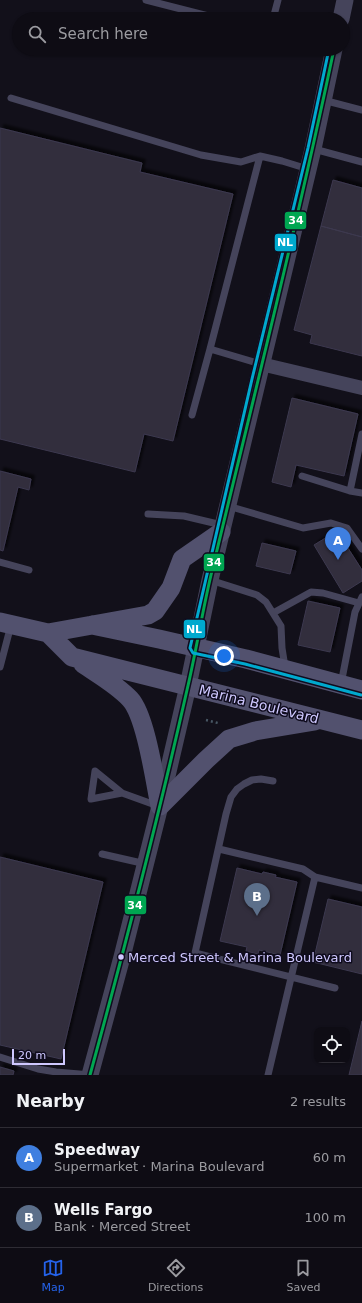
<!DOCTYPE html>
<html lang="en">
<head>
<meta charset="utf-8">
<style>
  body { margin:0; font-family:"DejaVu Sans",sans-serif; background:#17151d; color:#f1f3f6 }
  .controls { position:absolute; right:12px; bottom:12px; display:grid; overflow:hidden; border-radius:8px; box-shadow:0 1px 3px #0004 }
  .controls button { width:36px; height:36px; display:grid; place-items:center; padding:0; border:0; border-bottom:1px solid #2e2c34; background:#0e0c14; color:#f1f3f6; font:20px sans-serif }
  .scale { position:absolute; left:12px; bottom:10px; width:53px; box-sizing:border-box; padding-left:4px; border:2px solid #cfc8ff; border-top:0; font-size:11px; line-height:14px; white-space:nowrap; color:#cfc8ff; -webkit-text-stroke:3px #0f0c1e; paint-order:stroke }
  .you { position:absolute; left:224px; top:656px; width:14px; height:14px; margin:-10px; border:3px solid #fff; border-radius:50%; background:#1a73e8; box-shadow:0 0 0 6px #1a73e833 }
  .badge { display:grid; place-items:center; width:26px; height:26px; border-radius:50%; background:#2563eb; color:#fff; font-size:13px; font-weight:700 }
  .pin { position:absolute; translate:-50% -33px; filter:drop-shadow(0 1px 2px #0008) }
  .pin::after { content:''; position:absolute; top:21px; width:14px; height:12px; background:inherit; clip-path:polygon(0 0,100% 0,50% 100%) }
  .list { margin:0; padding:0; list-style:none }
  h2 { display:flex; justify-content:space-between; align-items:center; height:52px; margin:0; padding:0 16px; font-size:17px }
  h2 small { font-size:13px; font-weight:400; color:#9b9ba0 }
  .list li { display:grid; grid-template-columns:26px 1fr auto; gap:12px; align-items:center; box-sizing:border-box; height:60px; padding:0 16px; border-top:1px solid #2e2c34 }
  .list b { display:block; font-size:15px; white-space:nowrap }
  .list p { margin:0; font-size:13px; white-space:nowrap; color:#9b9ba0 }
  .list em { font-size:13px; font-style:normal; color:#9b9ba0 }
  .icon { flex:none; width:22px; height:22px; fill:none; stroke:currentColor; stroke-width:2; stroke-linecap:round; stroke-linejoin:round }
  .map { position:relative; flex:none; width:362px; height:1075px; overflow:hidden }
  .search { position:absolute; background:#0e0c14; box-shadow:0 1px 3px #0004; left:12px; right:12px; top:12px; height:44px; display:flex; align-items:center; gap:10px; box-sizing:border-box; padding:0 14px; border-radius:22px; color:#9b9ba0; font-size:15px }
  .sheet { height:172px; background:#0e0c14 }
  nav { display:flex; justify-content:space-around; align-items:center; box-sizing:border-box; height:56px; border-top:1px solid #2e2c34; background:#0e0c14; font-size:11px; color:#9b9ba0 }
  nav a { display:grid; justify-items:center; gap:2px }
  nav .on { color:#2563eb }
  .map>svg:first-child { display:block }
</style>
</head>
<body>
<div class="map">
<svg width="362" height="1075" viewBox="0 0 362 1075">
  <defs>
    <filter id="shadow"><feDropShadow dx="3.5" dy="-3.5" stdDeviation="1" flood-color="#0009"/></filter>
  </defs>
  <rect width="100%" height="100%" fill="#12101a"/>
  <!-- building -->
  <path fill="#302d3d" stroke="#3d394f" filter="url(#shadow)" d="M 0,128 L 142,163 L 140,172 L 233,194 L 173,441 L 144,434 L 135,472 L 0,439 Z
    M 333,180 L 362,188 L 362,237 L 321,226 Z
    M 321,226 L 362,237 L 362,356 L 310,343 L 312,335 L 294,330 Z
    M 292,398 L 358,414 L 344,476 L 296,465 L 291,487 L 272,482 Z
    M 0,471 L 31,479 L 29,490 L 18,487 L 3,551 L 0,550 Z
    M 337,531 L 362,570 L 362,581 L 343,593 L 314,545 Z
    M 262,543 L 296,551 L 290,574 L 256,566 Z
    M 308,601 L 340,608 L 330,652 L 298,645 Z
    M 0,857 L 103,882 L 61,1059 L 0,1045 Z
    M 237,868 L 262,874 L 263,872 L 276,875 L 275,877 L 297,882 L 280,955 L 259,950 L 258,954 L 246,951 L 247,947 L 220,941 Z
    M 328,899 L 362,907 L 362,974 L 313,962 Z
    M 362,1021 L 362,1075 L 349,1075 Z
    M 0,1067 L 14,1071 L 13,1075 L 0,1075 Z"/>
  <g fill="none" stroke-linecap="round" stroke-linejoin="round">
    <!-- path -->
    <path stroke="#485764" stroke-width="2.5" stroke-dasharray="2 3" stroke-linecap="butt" d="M 206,720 L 218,723 L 218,725"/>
    <!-- service -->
    <path stroke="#45445b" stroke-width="7" d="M 146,0 L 220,19
      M 273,19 L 278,0
      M 11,98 L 201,155 L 241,162 L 260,156
      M 323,100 L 362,110
      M 314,149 L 362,162
      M 261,364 L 210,349 L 260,156 L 282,161 L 308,169
      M 192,415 L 210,349
      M 362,434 L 350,491 L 362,493
      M 302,476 L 350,491
      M 228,506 L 303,528 L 331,523 L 347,528 L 362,549
      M 148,514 L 184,516 L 222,525
      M 0,562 L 29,570
      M 210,580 L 257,595 L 266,602 L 281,626 L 282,648 L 285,667
      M 273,613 L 311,592 L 323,593 L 359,603
      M 0,667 L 11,625
      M 341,684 L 355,612 L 362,597
      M 273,781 L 261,779 L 252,780 L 244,784 L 237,789 L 231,797 L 226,814 L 195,953 L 335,988
      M 122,793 L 91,799 L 95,771 L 122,793 L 158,806
      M 219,849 L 303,869 L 315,877 L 362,888
      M 102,854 L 146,864
      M 0,1057 L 38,1069 L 56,1072 L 91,1075
      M 268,1075 L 315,877"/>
    <!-- minor -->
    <path stroke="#45445b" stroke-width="14" d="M 261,364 L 362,388"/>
    <!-- tertiary -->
    <path stroke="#45445b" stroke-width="17" d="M 341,19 L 345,0
      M 90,1075 L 122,957 L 160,806 L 188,686 L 210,580 L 313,149 L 334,49"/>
    <!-- secondary -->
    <path stroke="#52516e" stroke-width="19" d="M 0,622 L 48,633 L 148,615 L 155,611 L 171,588 L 182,559 L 221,532
      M 92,625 L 159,639 L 246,659 L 362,690
      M 48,633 L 72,657 L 362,730
      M 83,664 C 99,675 117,685 130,699 C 146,716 155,782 160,806
      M 160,806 L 206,760 L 229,739 L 255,731 L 315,721"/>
    <!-- bus-1 casing -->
    <g stroke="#0f0c1e" stroke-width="6">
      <path id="bus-1" d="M 90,1075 C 125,947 158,819 187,690 C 196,652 202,613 211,575 C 253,400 297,225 334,49"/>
    </g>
    <!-- bus-2 casing -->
    <g stroke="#0f0c1e" stroke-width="6">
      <path id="bus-2" d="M 329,49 L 308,148 L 252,379 L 190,648 L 193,653 L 245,664 L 361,695"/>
    </g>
    <!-- bus-1 -->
    <use href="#bus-1" stroke="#00a651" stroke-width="3"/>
    <!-- bus-2 -->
    <use href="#bus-2" stroke="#00a9ce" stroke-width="3"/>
  </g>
  <!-- markers -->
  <circle fill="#cfc8ff" stroke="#0f0c1e" stroke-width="1.5" cx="121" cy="957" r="3.5"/>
  <g text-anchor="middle" stroke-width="3" stroke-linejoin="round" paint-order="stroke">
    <!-- bus labels -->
    <g font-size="13" fill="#cfc8ff" stroke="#0f0c1e" text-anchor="start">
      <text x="128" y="962">Merced Street &amp; Marina Boulevard</text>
    </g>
    <!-- street labels -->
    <g font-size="14" fill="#cfc8ff" stroke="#0f0c1e">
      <text transform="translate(259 704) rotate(14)" y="5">Marina Boulevard</text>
    </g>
  </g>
  <g stroke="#0f0c1e" stroke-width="1.5">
    <rect x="284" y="211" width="23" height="19" rx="4" fill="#00a651"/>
    <rect x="274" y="233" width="23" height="19" rx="4" fill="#00a9ce"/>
    <rect x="203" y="553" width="22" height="19" rx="4" fill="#00a651"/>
    <rect x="183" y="619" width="23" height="20" rx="4" fill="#00a9ce"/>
    <rect x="124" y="895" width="23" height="20" rx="4" fill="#00a651"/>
  </g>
  <g font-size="11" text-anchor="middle" font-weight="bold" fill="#fff">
    <text x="296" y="224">34</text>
    <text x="285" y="246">NL</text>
    <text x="214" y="566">34</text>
    <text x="194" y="633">NL</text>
    <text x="135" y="909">34</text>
  </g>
</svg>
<div class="controls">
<button><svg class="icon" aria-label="locate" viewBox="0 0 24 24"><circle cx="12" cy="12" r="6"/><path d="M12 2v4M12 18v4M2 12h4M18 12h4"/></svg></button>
</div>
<div class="scale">20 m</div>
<div class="you"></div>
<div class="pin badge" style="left:338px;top:560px;background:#3f7fe0">A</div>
<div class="pin badge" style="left:257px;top:916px;background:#5c6f8a">B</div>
<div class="search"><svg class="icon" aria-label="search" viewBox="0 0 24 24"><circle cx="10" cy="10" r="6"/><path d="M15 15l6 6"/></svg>Search here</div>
</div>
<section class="sheet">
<h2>Nearby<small>2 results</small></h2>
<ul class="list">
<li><span class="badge" style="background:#3f7fe0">A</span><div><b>Speedway</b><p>Supermarket · Marina Boulevard</p></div><em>60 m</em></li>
<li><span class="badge" style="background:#5c6f8a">B</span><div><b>Wells Fargo</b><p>Bank · Merced Street</p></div><em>100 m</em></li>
</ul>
</section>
<nav>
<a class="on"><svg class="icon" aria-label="map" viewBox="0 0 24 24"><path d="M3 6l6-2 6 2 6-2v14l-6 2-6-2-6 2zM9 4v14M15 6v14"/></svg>Map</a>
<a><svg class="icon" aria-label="directions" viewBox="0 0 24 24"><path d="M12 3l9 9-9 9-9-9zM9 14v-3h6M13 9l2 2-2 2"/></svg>Directions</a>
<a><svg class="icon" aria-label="saved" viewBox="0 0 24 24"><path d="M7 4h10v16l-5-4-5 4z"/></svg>Saved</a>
</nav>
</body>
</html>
